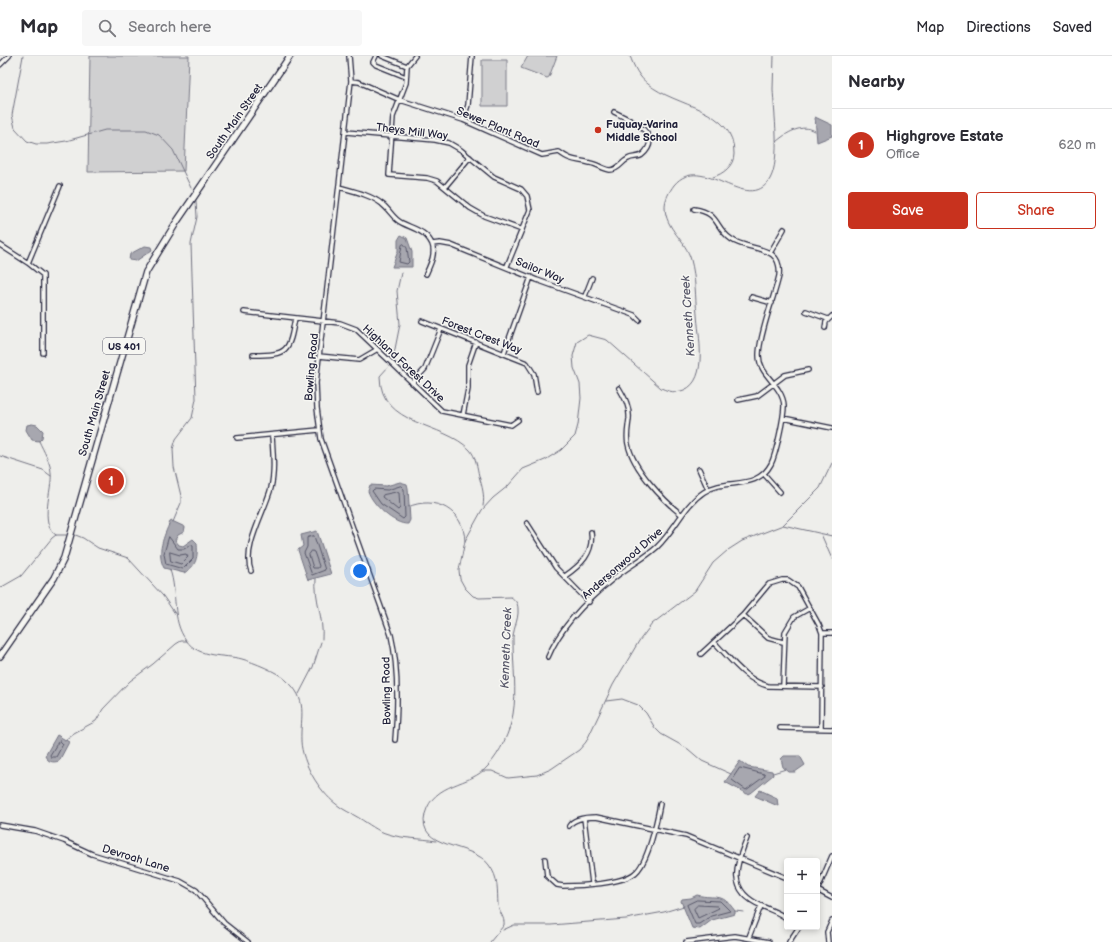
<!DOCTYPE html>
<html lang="en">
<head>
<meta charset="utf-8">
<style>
  body { margin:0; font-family:"Balsamiq Sans",sans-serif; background:#f7f7f7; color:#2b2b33 }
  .controls { position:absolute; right:12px; bottom:12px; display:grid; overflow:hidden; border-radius:4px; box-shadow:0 2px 6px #0003 }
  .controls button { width:36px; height:36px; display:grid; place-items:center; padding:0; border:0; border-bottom:1px solid #e1e1e2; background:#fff; color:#2b2b33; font:20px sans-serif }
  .you { position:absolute; left:360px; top:515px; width:14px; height:14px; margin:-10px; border:3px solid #fff; border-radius:50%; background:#1a73e8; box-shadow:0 0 0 6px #1a73e833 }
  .badge { display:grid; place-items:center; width:26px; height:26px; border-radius:50%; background:#c8321e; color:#fff; font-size:13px; font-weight:700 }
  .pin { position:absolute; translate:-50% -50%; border:2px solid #fff; box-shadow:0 1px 4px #0006 }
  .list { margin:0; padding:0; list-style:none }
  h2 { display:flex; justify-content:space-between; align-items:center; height:52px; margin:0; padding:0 16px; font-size:17px }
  h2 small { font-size:13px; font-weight:400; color:#7c7c81 }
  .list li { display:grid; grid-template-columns:26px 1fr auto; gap:12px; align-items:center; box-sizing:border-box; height:72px; padding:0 16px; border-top:1px solid #e1e1e2 }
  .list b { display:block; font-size:15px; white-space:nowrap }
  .list p { margin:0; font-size:13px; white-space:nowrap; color:#7c7c81 }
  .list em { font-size:13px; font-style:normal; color:#7c7c81 }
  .actions { display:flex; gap:8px; padding:12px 16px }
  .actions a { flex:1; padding:9px 0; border:1px solid #c8321e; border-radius:4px; text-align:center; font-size:14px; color:#c8321e }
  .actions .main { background:#c8321e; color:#fff }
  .icon { flex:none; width:22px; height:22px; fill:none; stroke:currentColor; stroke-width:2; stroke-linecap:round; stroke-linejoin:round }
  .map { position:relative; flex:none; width:832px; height:886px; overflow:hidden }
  header { display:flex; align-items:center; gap:24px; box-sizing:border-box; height:56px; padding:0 20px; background:#fff; border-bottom:1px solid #e1e1e2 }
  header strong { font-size:19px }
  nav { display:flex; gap:22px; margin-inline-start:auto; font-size:14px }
  .search { width:280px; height:36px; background:#f7f7f7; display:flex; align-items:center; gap:10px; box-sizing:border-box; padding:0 14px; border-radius:4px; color:#7c7c81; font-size:15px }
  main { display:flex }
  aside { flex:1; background:#fff }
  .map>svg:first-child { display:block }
</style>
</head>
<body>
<header>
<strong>Map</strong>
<div class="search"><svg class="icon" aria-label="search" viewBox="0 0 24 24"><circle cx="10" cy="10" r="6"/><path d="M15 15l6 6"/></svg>Search here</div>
<nav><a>Map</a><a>Directions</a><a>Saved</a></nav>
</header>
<main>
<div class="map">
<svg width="832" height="886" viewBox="0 0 832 886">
  <rect width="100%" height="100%" fill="#eeeeeb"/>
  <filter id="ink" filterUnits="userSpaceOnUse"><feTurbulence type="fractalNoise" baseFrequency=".025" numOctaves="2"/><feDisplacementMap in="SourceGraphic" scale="8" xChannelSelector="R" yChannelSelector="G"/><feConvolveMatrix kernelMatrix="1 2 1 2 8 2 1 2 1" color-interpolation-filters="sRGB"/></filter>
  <g filter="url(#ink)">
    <!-- green -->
    <path fill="#d0d0d1" stroke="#797986" d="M 90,0 L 189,0 L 184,115 L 88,116 Z
      M 528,0 L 557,0 L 549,21 L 547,22 L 521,12 Z
      M 482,4 L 507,4 L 507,50 L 482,50 Z"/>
    <!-- water -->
    <path fill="#a7a7af" stroke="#727281" d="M 815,61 L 832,69 L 832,80 L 817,86 Z
      M 401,179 L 407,182 L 412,196 L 412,211 L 392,211 L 398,195 L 398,184 Z
      M 145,190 L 151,191 L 152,194 L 136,205 L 129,204 L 130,198 Z
      M 32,368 L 37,369 L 43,375 L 42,382 L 39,385 L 32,384 L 26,374 L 27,369 Z
      M 400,426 L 407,428 L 408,432 L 410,464 L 408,468 C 394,469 372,448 368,435 L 370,429 L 386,430 Z
      M 172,465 L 185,471 L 184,476 L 178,479 L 175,484 L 179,489 L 183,490 L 193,483 L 197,487 C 198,500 197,510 184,517 L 164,512 C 156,497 164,480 170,466 Z
      M 317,475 L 331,518 L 308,524 L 298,494 L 303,490 L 301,479 Z
      M 57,679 L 69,686 L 59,705 C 53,707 48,706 45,700 Z
      M 784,700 L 800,700 L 805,709 L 795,716 L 789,716 L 783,711 L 781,703 Z
      M 740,705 L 748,711 L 772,715 L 773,719 L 751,737 L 747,738 L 725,726 Z
      M 760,734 L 777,742 L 778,750 L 755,740 Z
      M 697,839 C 716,844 721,835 735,855 L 735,858 L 712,864 L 700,873 L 692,872 L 681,845 L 682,843 L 691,842 Z"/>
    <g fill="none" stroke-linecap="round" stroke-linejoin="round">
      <!-- shore -->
      <path stroke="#575769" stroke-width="1" d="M 404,188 L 407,192 L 409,206 L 407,208 L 399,206 L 402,189 Z
        M 401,430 L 404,433 L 405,461 L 403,463 L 381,448 L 372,435 L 374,433 L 387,434 Z
        M 397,436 L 399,437 L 400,452 L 398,454 L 382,441 L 383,439 Z
        M 314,480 L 325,514 L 312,519 L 304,497 L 307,491 L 307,482 Z
        M 169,481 L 178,493 L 184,493 L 191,489 L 193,490 L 193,503 L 183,513 L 166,508 L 164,498 Z
        M 312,495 L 314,496 L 319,510 L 318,512 L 313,512 L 309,499 Z
        M 170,496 L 180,499 L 186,498 L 188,501 L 181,508 L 171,505 Z
        M 60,685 L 63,688 L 56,701 L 51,701 L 50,699 L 58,686 Z
        M 740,712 L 764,718 L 765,720 L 746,734 L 732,724 Z
        M 697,844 L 720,845 L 730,855 L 711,860 L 699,868 L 695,868 L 687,849 Z
        M 698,849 L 717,850 L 719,852 L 698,862 L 694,853 Z"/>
      <!-- stream -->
      <path stroke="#727281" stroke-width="1" d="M 23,0 L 12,59 L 15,72 L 27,85 L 36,88 L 47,88 L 66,85 L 105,74 L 146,74 L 159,79 L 173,94 L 191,132
        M 630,0 C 634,11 639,21 648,28 C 675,51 735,52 734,98 C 734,110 723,118 713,121
        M 776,86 C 786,77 802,67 815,75
        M 393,303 L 400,268 L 397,235 L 401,217
        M 389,310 L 380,320 C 380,371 444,366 470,394 C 476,401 477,411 479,420 C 482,430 485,440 483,450
        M 39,385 C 43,394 51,407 51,417 C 53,433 38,468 56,479
        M 0,400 L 43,414 L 51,420
        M 408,451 C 435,439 464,454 465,485
        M 173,466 L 181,447 L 181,440 L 174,411 L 173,393 L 176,383 L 192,362 L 196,343 L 191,188 L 197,161 L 196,145
        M 783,469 L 820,432 L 832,407
        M 73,478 L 83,482 L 98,492 L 128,502 L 163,540 L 176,559
        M 821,478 L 832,503
        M 170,514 C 178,537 171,564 186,584 C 199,603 224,598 242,603 C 253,606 278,616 286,624 C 309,644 300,660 301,685 C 302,707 319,735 336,748 C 343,754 351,757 359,762 C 369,768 377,775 388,778 C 404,783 420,782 436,785
        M 316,522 C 314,543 324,562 322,583
        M 0,532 L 21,520 L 52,482 L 56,479 L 66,479
        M 299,638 L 313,611 L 321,586
        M 606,645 L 622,643 L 638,649 L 646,657 L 655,672 L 661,678 L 688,693 L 702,705 L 731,718
        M 65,684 L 74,677 L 96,665 L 103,653 L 130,625 L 153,608 L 176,588 L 181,585 L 187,585
        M 482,715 L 492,715 L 508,722 L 537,719 L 551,713 L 579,694 L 586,686 L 613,629 L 639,585 L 652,568 L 695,535 L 713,507 L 728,494 L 742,485 L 783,469 L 832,480
        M 773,717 L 786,713
        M 735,855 L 744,856
        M 503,874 L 514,869 L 551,869 L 626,863 L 664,856 L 684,850
        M 490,886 L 504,869 C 505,861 499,857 498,849 C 497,834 499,822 489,809 C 473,786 416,794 425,758 C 434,725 470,731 488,710 C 500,697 510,676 513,658 C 517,635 513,610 513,586 C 512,574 519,564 518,553 C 518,547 515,544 511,541 L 479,542 L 473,540 L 465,532 L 460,523 L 459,514 L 465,485 L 482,454 L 493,442 L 508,430 L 523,413 L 545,404 L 561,394 L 575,380 L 578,369 L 581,342 L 580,328 L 574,312 L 573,300 L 577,286 L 588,279 L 607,284 L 661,332 C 670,336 675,337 684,334 C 709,324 698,278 697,258 C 695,241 696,222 691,204 C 686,184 665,173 665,151 C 665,143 669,136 674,129 C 702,95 748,160 770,123 C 781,103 774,56 773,33 C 773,22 774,11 774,0"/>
      <!-- minor casing -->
      <g stroke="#22223b" stroke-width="6">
        <path id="minor" d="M 349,0 L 351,25 L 316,327 L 317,352 L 321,383 L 391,579 C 399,613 398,649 395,684
          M 376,0 L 373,6 L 376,9 L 406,21
          M 382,0 L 407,10
          M 415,0 L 407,10 L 406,27 L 393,61 L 389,119 L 427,122 L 437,125 L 470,152 L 484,160 L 522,174
          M 0,9 L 9,0
          M 351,25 L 359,26 L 400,44 L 463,64 L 542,99 L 559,96 C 573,106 575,103 590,107 C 597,108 603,113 610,114 C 619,114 621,106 628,103 C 632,100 638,102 642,99 C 666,78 628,63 614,56
          M 463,64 L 468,49 L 472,0
          M 346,76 L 435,84 L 449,87 L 461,94 L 494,121 L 521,133 L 527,140 L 530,154 L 507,210
          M 339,131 C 353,135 371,139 382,148 C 390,154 393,163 402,167 C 414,173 426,175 432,188 C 436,198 430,209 426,218
          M 445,131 L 470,101
          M 432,188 L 440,187 L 451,189 L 537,224 L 634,259 L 639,264
          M 0,189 L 28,207 L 43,219 L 43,297
          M 770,197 L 784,173
          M 28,207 L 60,130
          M 585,240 L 592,222
          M 751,241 L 772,247
          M 806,255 L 828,263
          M 244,256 L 340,267 L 356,273 L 442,355 L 511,369 L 518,364
          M 422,265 L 527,307 L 534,318 L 537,336
          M 825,272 L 826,266 L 832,260
          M 504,297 L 531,221
          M 253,299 C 288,299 289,296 295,262
          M 319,300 L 359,304 L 376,294
          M 412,327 L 425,313 L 441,273
          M 619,332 C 625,342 630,351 629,363 C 628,372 626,380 628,388 C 633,413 663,444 682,459
          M 738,344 L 757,340 L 785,319 L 808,314
          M 463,359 L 468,333 L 468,309 L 476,286
          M 783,362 L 832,372
          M 237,382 L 319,374
          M 699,413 L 708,433
          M 764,418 L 780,436
          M 527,467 L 556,512 L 589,546
          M 251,515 C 242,492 265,455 271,432 C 275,415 273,397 272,380
          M 565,520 C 581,509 594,497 591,476
          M 743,559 L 768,582 L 783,586
          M 822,577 L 832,577
          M 714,586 C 730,602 745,624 768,630 L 822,631
          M 701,598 L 743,559 L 769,528 L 782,524 L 788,524 L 798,531 L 819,569 L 822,577 L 821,672
          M 548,601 C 561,570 588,543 613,523 C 627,511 644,503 657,491 C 675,474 684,449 704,436 C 726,421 756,436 771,408 C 776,398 784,361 784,350 C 784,345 782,340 779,335 C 772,323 759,315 759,299 C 759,279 774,242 779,220 C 783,187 748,196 731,183 C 714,171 720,157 694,153
          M 783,630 L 785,576 L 794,561 L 810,552
          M 780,672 L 832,673
          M 584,762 L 592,827
          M 0,769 L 35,775 L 64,785 L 92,798 L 180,825 L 196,834 L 224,867 L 248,886
          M 569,770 C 574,762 587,761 596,761 L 686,780 L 787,822
          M 747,782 C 735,811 727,835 762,850 C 770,854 781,857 787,863
          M 545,803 L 547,820 L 557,829 L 563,830 C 580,830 622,828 635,817 C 648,807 657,764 660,748
          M 817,834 L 832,842
          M 817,835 L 832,800
          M 749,881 L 761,850
          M 686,886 L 735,880 L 769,886
          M 789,886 L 799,871
          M 828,886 L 827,876 L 832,865"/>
      </g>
      <!-- trunk casing -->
      <g stroke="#22223b" stroke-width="8">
        <path id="trunk" d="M 0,600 L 54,522 L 64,502 L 146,216 L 176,167 L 290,0"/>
      </g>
      <!-- minor -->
      <use href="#minor" stroke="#f6f6f2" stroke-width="3.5"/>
      <!-- trunk -->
      <use href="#trunk" stroke="#f6f6f2" stroke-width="5.5"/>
    </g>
  </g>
  <!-- markers -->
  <circle fill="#c8321e" stroke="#f6f6f2" stroke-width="1.5" cx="598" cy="74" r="4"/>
  <g text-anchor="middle" stroke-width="3" stroke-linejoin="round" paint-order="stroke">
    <!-- shield labels -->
    <rect fill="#f6f6f2" stroke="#626272" stroke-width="1" x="103" y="282" width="42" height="16" rx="3"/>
    <g font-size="10" font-weight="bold" fill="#22223b">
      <text x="124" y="294">US 401</text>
    </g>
    <!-- street labels -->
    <g font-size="11" fill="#22223b" stroke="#f6f6f2">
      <text transform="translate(234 65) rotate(-55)" y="4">South Main Street</text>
      <text transform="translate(498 71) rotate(23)" y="4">Sewer Plant Road</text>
      <text transform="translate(412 75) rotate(7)" y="4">Theys Mill Way</text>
      <text transform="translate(540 214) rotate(22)" y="4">Sailor Way</text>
      <text transform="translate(482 279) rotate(21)" y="4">Forest Crest Way</text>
      <text transform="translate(404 307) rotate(43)" y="4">Highland Forest Drive</text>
      <text transform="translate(311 311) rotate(-85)" y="4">Bowling Road</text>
      <text transform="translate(94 357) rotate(-74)" y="4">South Main Street</text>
      <text transform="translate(622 507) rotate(-41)" y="4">Andersonwood Drive</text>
      <text transform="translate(386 635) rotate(-91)" y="4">Bowling Road</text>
      <text transform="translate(136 802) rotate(17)" y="4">Devroah Lane</text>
    </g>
    <!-- poi labels -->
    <g font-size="11" font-weight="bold" fill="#22223b" stroke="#f6f6f2" text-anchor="start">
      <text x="606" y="72">Fuquay-Varina<tspan x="606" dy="13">Middle School</tspan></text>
    </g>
    <!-- water labels -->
    <g font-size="12" font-style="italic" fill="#575769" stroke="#f6f6f2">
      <text transform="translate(688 260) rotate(-94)" y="4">Kenneth Creek</text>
      <text transform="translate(506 592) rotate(-88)" y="4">Kenneth Creek</text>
    </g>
  </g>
</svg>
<div class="controls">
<button>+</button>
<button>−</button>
</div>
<div class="you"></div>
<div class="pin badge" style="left:111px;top:425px">1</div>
</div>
<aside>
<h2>Nearby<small></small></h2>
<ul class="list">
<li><span class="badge">1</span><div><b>Highgrove Estate</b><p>Office</p></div><em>620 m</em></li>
</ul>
<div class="actions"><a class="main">Save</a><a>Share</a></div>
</aside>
</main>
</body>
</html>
